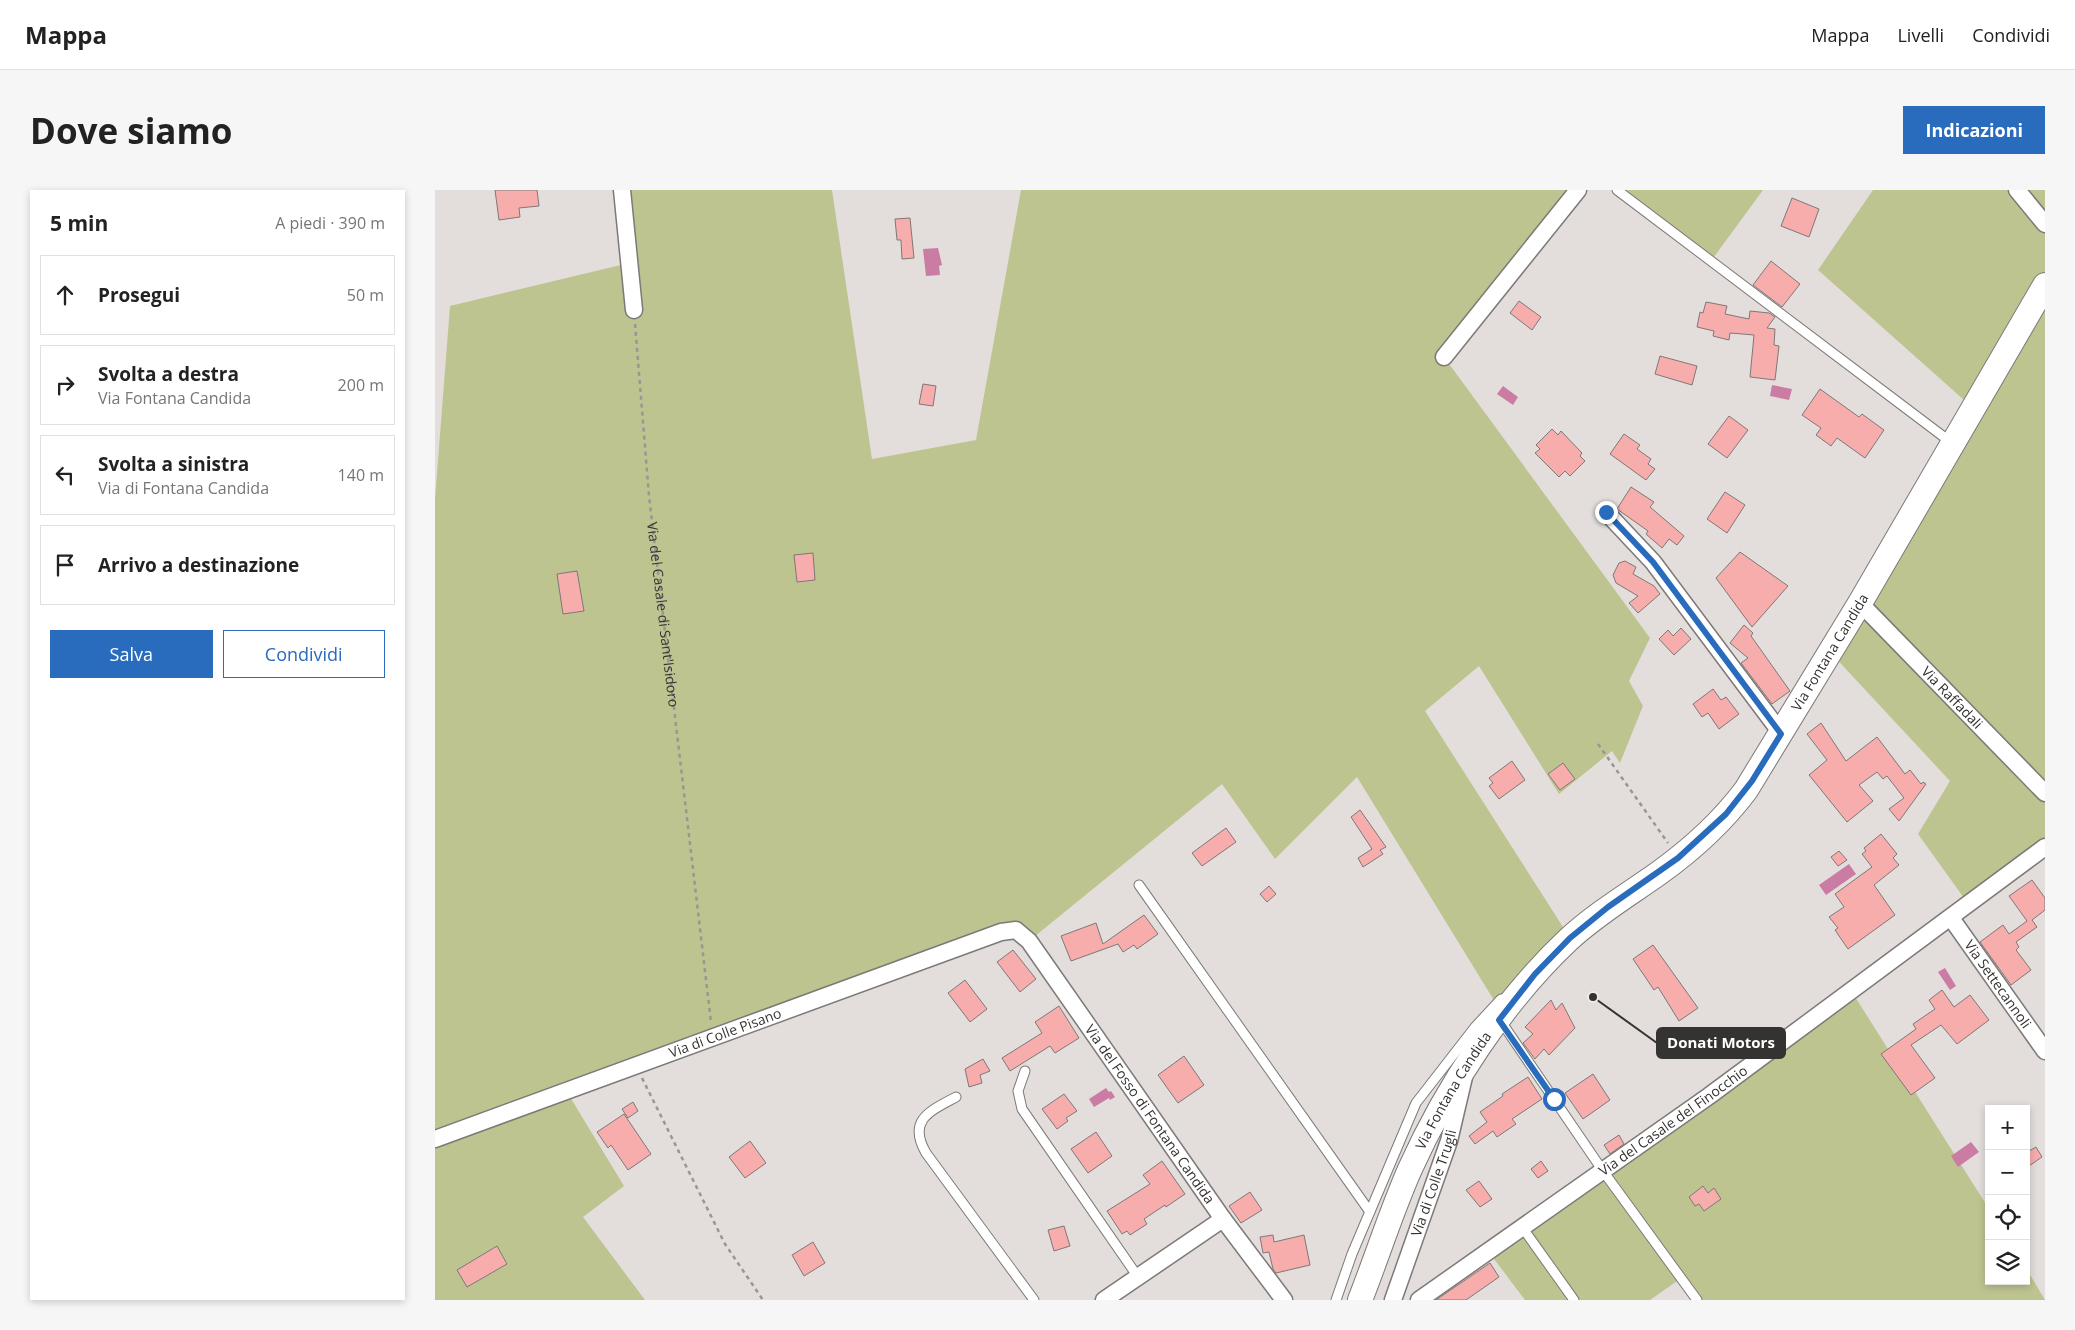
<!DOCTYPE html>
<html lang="it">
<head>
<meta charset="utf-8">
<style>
  body { margin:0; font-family:"Open Sans",sans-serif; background:#f6f6f6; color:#222 }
  .controls { position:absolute; right:15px; bottom:15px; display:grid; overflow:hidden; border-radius:0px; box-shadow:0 2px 8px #0003 }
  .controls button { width:45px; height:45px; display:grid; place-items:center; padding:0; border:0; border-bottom:1px solid #e0e0e0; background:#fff; color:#222; font:25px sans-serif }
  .stop { position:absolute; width:15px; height:15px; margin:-11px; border:4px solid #296bbc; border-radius:50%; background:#fff }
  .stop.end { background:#296bbc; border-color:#fff; box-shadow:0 1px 5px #0008 }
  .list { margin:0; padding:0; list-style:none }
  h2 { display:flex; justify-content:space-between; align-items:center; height:65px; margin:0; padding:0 20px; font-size:21px }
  h2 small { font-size:16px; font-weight:400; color:#767676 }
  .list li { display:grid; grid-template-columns:32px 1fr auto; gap:15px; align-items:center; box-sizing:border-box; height:80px; margin:0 10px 10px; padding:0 10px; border:1px solid #e0e0e0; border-radius:0px }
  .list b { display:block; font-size:19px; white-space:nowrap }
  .list p { margin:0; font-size:16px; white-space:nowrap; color:#767676 }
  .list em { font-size:16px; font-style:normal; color:#767676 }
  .actions { display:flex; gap:10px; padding:15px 20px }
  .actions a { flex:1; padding:11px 0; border:1px solid #296bbc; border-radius:0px; text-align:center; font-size:18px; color:#296bbc }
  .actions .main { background:#296bbc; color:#fff }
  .icon { flex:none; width:28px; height:28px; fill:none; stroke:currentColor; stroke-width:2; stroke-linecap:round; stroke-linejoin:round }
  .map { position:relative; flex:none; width:1610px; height:1110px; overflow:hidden; border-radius:0px }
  header { display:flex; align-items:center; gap:30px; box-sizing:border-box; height:70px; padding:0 25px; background:#fff; border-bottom:1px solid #e0e0e0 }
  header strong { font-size:24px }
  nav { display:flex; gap:28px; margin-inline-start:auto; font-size:18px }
  .intro { display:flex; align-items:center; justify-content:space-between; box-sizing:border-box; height:120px; padding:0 30px }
  h1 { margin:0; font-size:35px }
  .button { padding:12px 22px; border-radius:0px; background:#296bbc; color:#fff; font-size:18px; font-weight:700 }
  main { display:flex; gap:30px; padding:0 30px }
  aside { flex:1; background:#fff; border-radius:0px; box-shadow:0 2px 8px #0003 }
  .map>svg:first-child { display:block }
</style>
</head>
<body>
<header>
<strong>Mappa</strong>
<nav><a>Mappa</a><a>Livelli</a><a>Condividi</a></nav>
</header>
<div class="intro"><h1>Dove siamo</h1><a class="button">Indicazioni</a></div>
<main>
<aside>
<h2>5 min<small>A piedi · 390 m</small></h2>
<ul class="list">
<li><svg class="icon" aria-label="ahead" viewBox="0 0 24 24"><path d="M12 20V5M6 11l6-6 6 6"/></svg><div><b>Prosegui</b></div><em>50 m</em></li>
<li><svg class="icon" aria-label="right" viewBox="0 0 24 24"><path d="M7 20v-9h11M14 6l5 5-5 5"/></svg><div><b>Svolta a destra</b><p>Via Fontana Candida</p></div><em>200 m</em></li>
<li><svg class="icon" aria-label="left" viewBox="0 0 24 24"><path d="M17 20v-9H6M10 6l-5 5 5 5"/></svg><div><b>Svolta a sinistra</b><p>Via di Fontana Candida</p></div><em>140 m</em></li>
<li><svg class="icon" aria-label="arrive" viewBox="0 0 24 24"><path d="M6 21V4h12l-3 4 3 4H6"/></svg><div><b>Arrivo a destinazione</b></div></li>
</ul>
<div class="actions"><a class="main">Salva</a><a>Condividi</a></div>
</aside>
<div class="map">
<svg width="1610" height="1110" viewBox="0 0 1610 1110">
  <rect width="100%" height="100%" fill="#e3dedc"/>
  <!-- green -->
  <path fill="#bec490" d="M 187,0 L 397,0 L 437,269 L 541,250 L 586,0 L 1143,0 L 1009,167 L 1215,448 L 1194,491 L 1208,516 L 1185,573 L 1177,561 L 1124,604 L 1044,476 L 990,521 L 1135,748 L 1068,825 L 922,587 L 840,669 L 787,594 L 594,751 L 584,742 L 0,949 L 0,309 L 15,116 L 194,73 Z
    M 1182,0 L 1328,0 L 1276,71 Z
    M 1438,0 L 1610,0 L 1610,657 L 1534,715 L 1483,644 L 1515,591 L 1395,462 L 1538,218 L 1383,80 Z
    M 1417,802 L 1554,1019 L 1554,1091 L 1591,1091 L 1591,1078 L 1610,1110 L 1266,1110 L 1248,1087 L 1215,1110 L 1090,1110 L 1053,1061 Z
    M 135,907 L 189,996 L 148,1027 L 210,1110 L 0,1110 L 0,955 Z"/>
  <!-- water -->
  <path fill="#cb7ca3" d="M 503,58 L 507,75 L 504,76 L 505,85 L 491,86 L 488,59 Z
    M 1337,195 L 1357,199 L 1354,210 L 1335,206 Z
    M 1068,196 L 1083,207 L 1078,215 L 1062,204 Z
    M 1414,674 L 1421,684 L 1391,705 L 1384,695 Z
    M 1510,778 L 1521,796 L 1515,800 L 1503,782 Z
    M 671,898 L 674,902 L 676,901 L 680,907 L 675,910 L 674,908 L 659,917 L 654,909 Z
    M 1536,952 L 1544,962 L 1523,977 L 1516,966 Z"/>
  <!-- building -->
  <path fill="#f7adac" stroke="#7d7878" d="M 60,0 L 102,0 L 104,16 L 84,18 L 85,27 L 64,30 Z
    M 1357,8 L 1384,19 L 1374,47 L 1346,36 Z
    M 475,28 L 479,68 L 467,69 L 466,50 L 462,50 L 460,29 Z
    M 1336,71 L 1365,94 L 1347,117 L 1318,95 Z
    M 1084,111 L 1106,127 L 1097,140 L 1075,123 Z
    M 1271,112 L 1292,116 L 1290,124 L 1314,129 L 1315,121 L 1334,123 L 1340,127 L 1332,138 L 1340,139 L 1339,155 L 1344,156 L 1340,190 L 1315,187 L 1319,145 L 1295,143 L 1294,150 L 1278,146 L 1279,141 L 1262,137 L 1265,122 L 1268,123 Z
    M 1225,166 L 1262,176 L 1257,195 L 1220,184 Z
    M 488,194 L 501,196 L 498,216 L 484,214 Z
    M 1385,199 L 1424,227 L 1427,224 L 1449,240 L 1430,268 L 1402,248 L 1396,256 L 1381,245 L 1386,238 L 1367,225 Z
    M 1294,226 L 1313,240 L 1292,268 L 1273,254 Z
    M 1117,239 L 1123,245 L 1126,241 L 1147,263 L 1145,266 L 1150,271 L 1135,286 L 1130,281 L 1124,287 L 1100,263 L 1105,259 L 1101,255 Z
    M 1189,244 L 1205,255 L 1202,259 L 1216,269 L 1213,274 L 1220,279 L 1211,290 L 1175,264 Z
    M 1196,297 L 1219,312 L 1215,317 L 1249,346 L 1242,355 L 1234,349 L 1227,358 L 1211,344 L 1213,341 L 1182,319 Z
    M 1290,302 L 1310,315 L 1292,343 L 1272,329 Z
    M 1305,362 L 1353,396 L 1317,437 L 1281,388 Z
    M 378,363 L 380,390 L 362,392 L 359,365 Z
    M 1190,371 L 1201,377 L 1198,384 L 1219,396 L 1225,404 L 1203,423 L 1194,413 L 1203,406 L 1181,393 L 1178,385 L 1184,373 Z
    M 142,381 L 149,421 L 128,424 L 122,384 Z
    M 1309,435 L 1318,443 L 1316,446 L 1355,501 L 1337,514 L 1306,473 L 1313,468 L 1295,453 Z
    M 1246,438 L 1256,449 L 1239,465 L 1224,449 L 1233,440 L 1238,446 Z
    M 1278,499 L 1286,510 L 1291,507 L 1304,524 L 1284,539 L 1273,523 L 1267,527 L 1258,514 Z
    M 1386,533 L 1411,571 L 1442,547 L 1470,584 L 1475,580 L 1486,594 L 1488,592 L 1491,594 L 1464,631 L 1454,619 L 1469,608 L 1452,586 L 1448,589 L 1442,582 L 1424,595 L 1438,611 L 1412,632 L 1383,596 L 1374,585 L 1392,570 L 1372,544 Z
    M 1077,571 L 1090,590 L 1064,609 L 1054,596 L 1058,593 L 1054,588 Z
    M 1128,573 L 1140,589 L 1125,600 L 1113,584 Z
    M 925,620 L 951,657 L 945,660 L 948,664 L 928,677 L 923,668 L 937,659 L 916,627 Z
    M 791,638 L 801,652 L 767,676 L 757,663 Z
    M 1446,644 L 1462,664 L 1458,668 L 1464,675 L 1439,695 L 1460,725 L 1413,759 L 1400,740 L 1403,738 L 1394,727 L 1409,717 L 1400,704 L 1437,677 L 1427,664 L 1431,661 L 1429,658 Z
    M 1404,661 L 1412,670 L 1403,676 L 1396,667 Z
    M 1597,690 L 1610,708 L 1610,720 L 1597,730 L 1602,737 L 1581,752 L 1584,757 L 1581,760 L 1596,780 L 1576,795 L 1545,752 L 1568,735 L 1574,744 L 1592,731 L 1574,706 Z
    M 834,696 L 841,704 L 832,712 L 825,704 Z
    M 709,725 L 723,744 L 702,759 L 699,755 L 688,762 L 683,754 L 636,771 L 626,746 L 661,733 L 668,754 Z
    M 1218,755 L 1263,818 L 1244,831 L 1223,797 L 1219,800 L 1198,769 Z
    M 578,760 L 601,789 L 585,802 L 562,772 Z
    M 530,790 L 552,819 L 535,832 L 513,803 Z
    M 1507,800 L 1519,817 L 1535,805 L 1554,830 L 1522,854 L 1506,835 L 1476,855 L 1500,888 L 1476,905 L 1446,864 L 1481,839 L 1478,834 L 1500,819 L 1494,810 Z
    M 1116,810 L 1121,820 L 1127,813 L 1140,838 L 1114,865 L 1109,859 L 1100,869 L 1088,853 L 1098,844 L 1090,837 Z
    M 624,816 L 644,848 L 620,863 L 615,856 L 575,881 L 567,868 L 607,843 L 600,832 Z
    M 749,866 L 769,895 L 743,913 L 723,885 Z
    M 548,869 L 555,881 L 545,885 L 547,893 L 534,897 L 530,879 Z
    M 1158,884 L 1175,910 L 1148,929 L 1130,903 Z
    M 1093,887 L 1107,909 L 1077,929 L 1081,934 L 1062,947 L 1058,941 L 1040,954 L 1034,946 L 1052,932 L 1045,922 L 1068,906 L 1067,904 Z
    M 629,904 L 642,921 L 631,928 L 633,931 L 622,939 L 607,919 Z
    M 198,912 L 203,921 L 193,928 L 187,919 Z
    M 189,924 L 216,964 L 193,980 L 176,955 L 173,958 L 162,942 Z
    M 661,942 L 677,966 L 653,983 L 636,959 Z
    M 1184,945 L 1189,954 L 1175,964 L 1169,955 Z
    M 315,951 L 331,973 L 310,988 L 294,967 Z
    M 1601,957 L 1607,967 L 1591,978 L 1591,963 Z
    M 727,971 L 750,1004 L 731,1017 L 730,1015 L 709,1029 L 712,1034 L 695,1045 L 692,1041 L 687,1044 L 672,1021 L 715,994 L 708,985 Z
    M 1106,971 L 1113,981 L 1103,988 L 1096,979 Z
    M 1044,991 L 1057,1009 L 1045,1017 L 1031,1000 Z
    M 1268,996 L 1273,1003 L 1279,998 L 1286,1009 L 1269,1021 L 1264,1014 L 1260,1016 L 1254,1007 Z
    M 815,1002 L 827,1020 L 806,1033 L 794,1016 Z
    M 629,1036 L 635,1056 L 619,1061 L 613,1040 Z
    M 838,1045 L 839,1052 L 869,1045 L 875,1075 L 841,1083 L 838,1079 L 834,1062 L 828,1063 L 825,1047 Z
    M 378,1052 L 390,1073 L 369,1086 L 357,1065 Z
    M 62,1056 L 72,1074 L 32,1097 L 22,1080 Z
    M 1055,1073 L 1064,1087 L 1031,1110 L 1001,1110 Z"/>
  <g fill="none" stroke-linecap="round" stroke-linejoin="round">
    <!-- lane casing -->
    <g stroke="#7d7977" stroke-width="11">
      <path id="lane" d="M 1182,0 L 1517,253
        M 704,695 L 935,1022
        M 1065,830 L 1168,981 L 1262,1110
        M 590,881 L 583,901 L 587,919 L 703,1087
        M 521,907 C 495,921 472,930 491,963 L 599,1110
        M 1087,1037 L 1139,1110
        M 901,1110 L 917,1064 L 981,913 L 1040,837 L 1066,809"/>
    </g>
    <!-- street casing -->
    <g stroke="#7d7977" stroke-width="19">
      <g id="street">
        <path d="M 187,0 L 199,120"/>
        <path d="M 1582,0 L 1610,34"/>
        <path d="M 1009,167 L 1143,0"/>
        <path d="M 1171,322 L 1218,372 L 1346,543"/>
        <path id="s2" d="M 1425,413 L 1610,603"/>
        <path id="s3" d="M 1516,728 L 1610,861"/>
        <path id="s4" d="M 0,949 L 566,742 L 581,740 L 594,751 L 788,1029 L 849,1110"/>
        <path d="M 669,1110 L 788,1029"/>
        <path id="s5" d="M 958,1110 L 1014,951 L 1029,887"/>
        <path id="s6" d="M 984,1110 L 1274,906 L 1610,657"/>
      </g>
    </g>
    <!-- secondary casing -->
    <g stroke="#7d7977" stroke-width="26">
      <g id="secondary">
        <path id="s7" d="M 925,1110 C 942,1067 956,1022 975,979 C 1011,899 1068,811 1133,750 C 1161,724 1193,705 1224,683 C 1256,660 1287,632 1311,600 L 1425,413 L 1610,95"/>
      </g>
    </g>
    <!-- path -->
    <g stroke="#9a9695" stroke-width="2.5" stroke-dasharray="4 4" stroke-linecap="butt">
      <path id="s1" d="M 200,134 L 214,306 L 276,832"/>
      <path d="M 1163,554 L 1233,653"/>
      <path d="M 207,888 L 290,1054 L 328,1110"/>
    </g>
    <!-- lane -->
    <use href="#lane" stroke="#fff" stroke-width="9"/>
    <!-- street -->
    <use href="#street" stroke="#fff" stroke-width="16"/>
    <!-- secondary -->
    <use href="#secondary" stroke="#fff" stroke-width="24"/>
  </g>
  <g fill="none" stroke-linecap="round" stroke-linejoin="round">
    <!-- route -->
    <path stroke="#296bbc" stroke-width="6" d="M 1119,909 L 1064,830 L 1100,784 L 1135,748 L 1173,717 L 1243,668 L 1291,624 L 1317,591 L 1346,544 L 1218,372 L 1171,322"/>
  </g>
  <g text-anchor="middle" stroke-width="5" stroke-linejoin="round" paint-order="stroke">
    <!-- street labels -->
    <g font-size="14" fill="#353332" stroke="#f0ebe9">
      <text dy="5" stroke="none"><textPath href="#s1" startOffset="292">Via del Casale di Sant'Isidoro</textPath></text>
      <text dy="5" stroke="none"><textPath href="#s7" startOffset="815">Via Fontana Candida</textPath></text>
      <text dy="5" stroke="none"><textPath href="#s2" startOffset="132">Via Raffadali</textPath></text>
      <text dy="5" stroke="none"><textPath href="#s3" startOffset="81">Via Settecannoli</textPath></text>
      <text dy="5" stroke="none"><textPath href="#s4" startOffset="309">Via di Colle Pisano</textPath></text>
      <text dy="5" stroke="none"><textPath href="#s7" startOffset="230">Via Fontana Candida</textPath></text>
      <text dy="5" stroke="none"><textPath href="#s4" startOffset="846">Via del Fosso di Fontana Candida</textPath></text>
      <text dy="5" stroke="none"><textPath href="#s6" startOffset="311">Via del Casale del Finocchio</textPath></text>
      <text dy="5" stroke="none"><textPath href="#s5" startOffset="124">Via di Colle Trugli</textPath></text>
    </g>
  </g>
  <!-- callouts -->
  <path fill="none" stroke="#353332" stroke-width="2" d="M1158 807L1222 853"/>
  <circle fill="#353332" stroke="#f0ebe9" stroke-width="2" cx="1158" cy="807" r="5"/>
  <rect fill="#353332" stroke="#353332" stroke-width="2" x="1222" y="838" width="128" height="30" rx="5"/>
  <g font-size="15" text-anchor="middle" font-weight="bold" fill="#fff">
    <text x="1286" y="858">Donati Motors</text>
  </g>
</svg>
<div class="controls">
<button>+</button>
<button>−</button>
<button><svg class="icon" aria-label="locate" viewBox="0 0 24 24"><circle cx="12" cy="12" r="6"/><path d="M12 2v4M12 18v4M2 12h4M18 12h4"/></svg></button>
<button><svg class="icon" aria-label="layers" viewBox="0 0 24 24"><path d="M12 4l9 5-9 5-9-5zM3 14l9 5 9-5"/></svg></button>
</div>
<div class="stop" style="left:1119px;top:909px"></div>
<div class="stop end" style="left:1171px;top:322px"></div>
</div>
</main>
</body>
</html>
